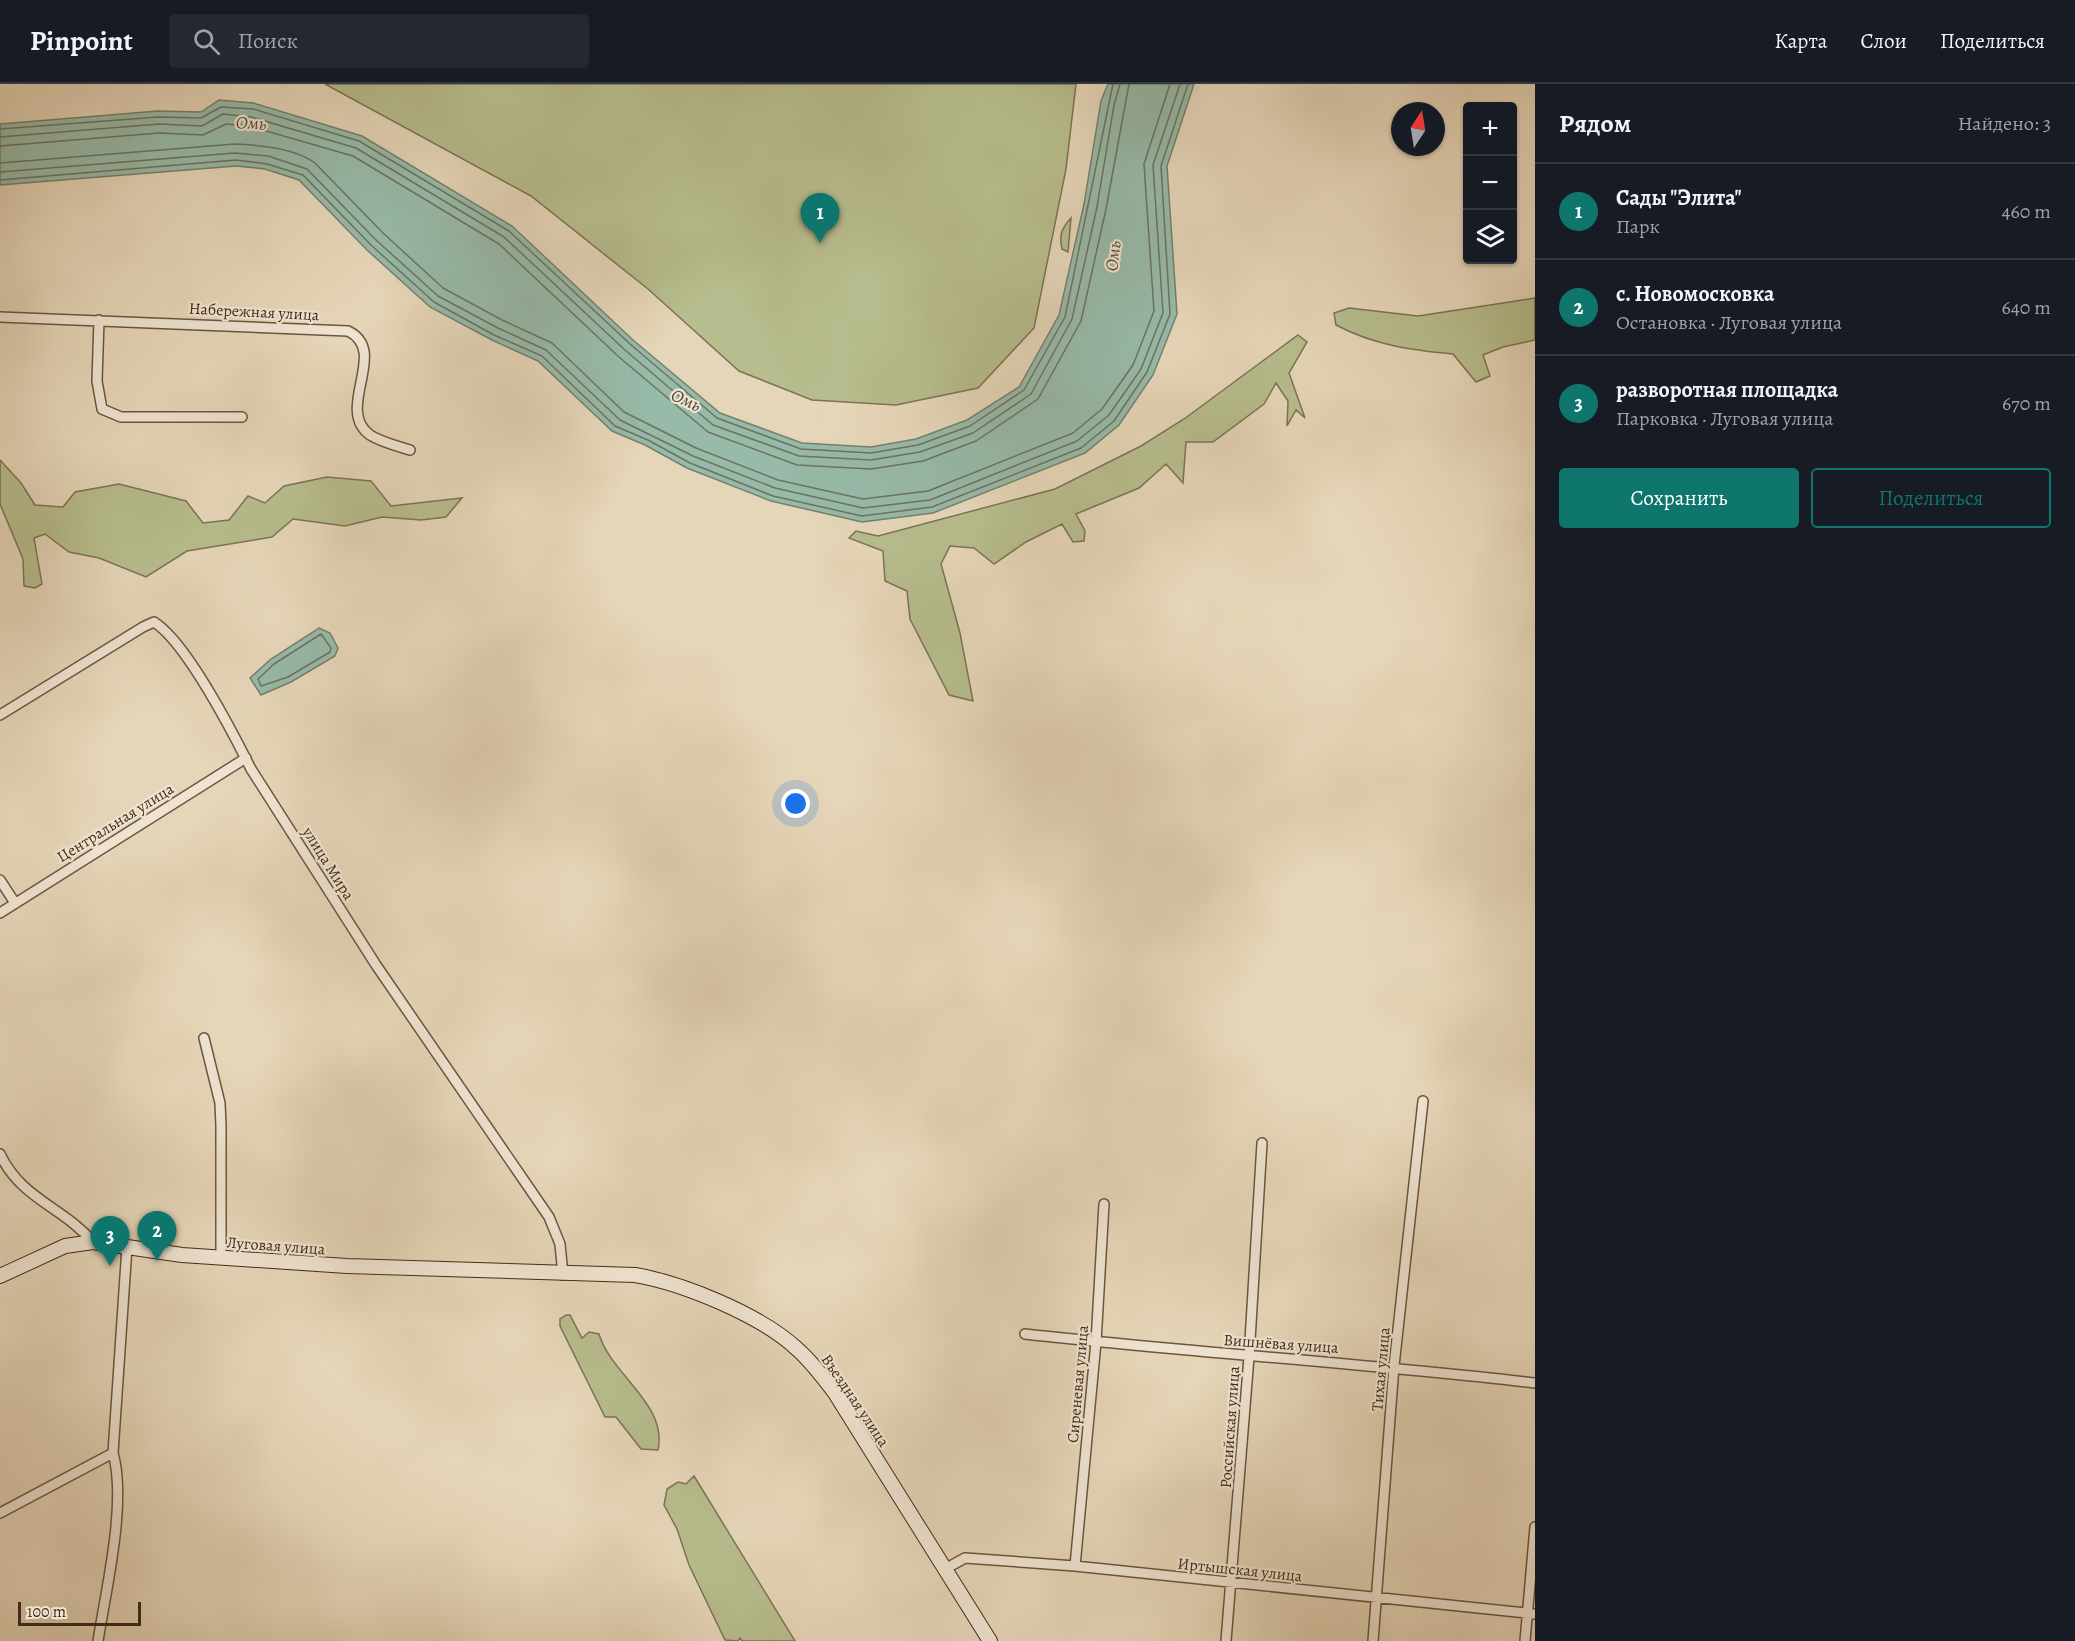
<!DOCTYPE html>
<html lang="ru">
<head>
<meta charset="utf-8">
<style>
  body { margin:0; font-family:Alegreya,serif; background:#242831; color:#f1f3f6 }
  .controls { position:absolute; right:18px; top:18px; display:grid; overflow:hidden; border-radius:6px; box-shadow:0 2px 4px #0004 }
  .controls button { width:54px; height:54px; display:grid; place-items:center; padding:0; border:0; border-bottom:2px solid #363941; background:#171b24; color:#f1f3f6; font:30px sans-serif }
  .compass { position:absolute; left:1391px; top:18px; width:54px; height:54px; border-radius:50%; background:#171b24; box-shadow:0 2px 4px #0004; rotate:12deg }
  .scale { position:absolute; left:18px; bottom:15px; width:123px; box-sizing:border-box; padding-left:6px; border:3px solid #422c16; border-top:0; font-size:16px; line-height:21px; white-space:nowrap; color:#422c16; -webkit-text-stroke:4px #efe4d2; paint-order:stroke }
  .you { position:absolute; left:796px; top:720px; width:21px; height:21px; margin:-15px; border:4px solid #fff; border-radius:50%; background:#1a73e8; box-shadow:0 0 0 9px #1a73e833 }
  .badge { display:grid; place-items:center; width:39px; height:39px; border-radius:50%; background:#0f766e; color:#fff; font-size:20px; font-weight:700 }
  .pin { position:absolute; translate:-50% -50px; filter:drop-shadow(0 2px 3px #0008) }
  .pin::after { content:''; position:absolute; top:32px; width:21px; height:18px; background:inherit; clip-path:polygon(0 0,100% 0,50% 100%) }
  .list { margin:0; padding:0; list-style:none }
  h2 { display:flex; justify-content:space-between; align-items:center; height:78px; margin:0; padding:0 24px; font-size:26px }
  h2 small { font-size:20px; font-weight:400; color:#9ea1a6 }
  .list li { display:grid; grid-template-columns:39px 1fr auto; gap:18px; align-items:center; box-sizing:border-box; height:96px; padding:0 24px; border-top:2px solid #363941 }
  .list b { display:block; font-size:22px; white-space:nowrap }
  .list p { margin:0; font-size:20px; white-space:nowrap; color:#9ea1a6 }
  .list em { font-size:20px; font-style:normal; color:#9ea1a6 }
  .actions { display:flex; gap:12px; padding:18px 24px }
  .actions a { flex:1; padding:14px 0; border:2px solid #0f766e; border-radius:6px; text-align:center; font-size:21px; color:#0f766e }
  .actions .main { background:#0f766e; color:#fff }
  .icon { flex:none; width:33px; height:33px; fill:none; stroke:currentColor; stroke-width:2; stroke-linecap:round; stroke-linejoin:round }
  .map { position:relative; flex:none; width:1535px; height:1557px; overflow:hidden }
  header { display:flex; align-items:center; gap:36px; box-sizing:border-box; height:84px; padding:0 30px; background:#171b24; border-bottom:2px solid #363941 }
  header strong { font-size:28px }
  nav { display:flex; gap:33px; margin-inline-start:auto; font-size:21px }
  .search { width:420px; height:54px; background:#242831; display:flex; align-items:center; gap:15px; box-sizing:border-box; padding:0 21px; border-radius:6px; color:#9ea1a6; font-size:22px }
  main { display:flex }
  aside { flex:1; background:#171b24 }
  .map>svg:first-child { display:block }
</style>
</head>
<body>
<header>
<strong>Pinpoint</strong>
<div class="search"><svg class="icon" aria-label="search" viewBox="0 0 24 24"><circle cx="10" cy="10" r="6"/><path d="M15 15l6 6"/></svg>Поиск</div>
<nav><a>Карта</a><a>Слои</a><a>Поделиться</a></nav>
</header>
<main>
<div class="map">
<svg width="1535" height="1557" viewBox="0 0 1535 1557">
  <rect width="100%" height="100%" fill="#e6d6b9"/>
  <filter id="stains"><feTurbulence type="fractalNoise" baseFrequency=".00333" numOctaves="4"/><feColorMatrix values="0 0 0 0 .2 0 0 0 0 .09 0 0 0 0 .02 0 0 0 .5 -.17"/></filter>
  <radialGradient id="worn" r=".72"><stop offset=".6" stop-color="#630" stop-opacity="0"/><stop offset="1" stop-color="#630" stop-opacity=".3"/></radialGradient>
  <!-- green -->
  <path fill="#b7bd8e" stroke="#7c7452" stroke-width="1.5" d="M 325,0 L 1076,0 L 1066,85 L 1034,244 L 978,304 L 896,321 L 812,316 L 739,287 L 648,205 L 531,112 Z
    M 1071,134 L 1068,168 L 1062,165 C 1059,151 1061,145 1071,134 Z
    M 1535,214 L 1535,256 L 1503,263 L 1483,271 L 1490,292 L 1476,298 L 1453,270 C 1410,266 1374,261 1336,241 L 1334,229 L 1349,224 L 1418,232 Z
    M 1298,251 L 1307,258 L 1289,289 L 1305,334 L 1296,326 L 1287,342 L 1288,317 L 1276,299 L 1264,320 L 1213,358 L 1186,358 L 1183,399 L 1166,380 L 1139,404 L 1076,430 L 1085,447 L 1084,457 L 1073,458 L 1062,440 L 1026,458 L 994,480 L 974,464 L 950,462 L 941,480 L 960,549 L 973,617 L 949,611 L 910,535 L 907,507 L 885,497 L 883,467 L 849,454 L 856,447 L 878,452 L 1055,405 L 1141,362 L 1184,335 Z
    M 0,376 L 21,399 L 35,421 L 63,423 L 75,408 L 119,400 L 186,417 L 203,439 L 229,436 L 248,412 L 265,419 L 284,402 L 327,393 L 371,397 L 391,422 L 462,414 L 446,433 L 421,436 L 382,433 L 345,442 L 293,435 L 272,453 L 187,467 L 146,493 L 99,474 L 69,468 L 45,450 L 34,454 L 42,500 L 35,504 L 24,502 L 23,475 L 0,420 Z
    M 566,1231 L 570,1231 L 582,1254 L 589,1248 L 599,1250 C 611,1291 668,1320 658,1366 L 641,1365 L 616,1333 L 605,1333 L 560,1242 L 560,1235 Z
    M 694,1392 L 795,1557 L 742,1557 L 740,1554 L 738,1557 L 725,1556 L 689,1481 L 677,1445 L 664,1421 L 667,1405 L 678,1398 L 686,1400 Z"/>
  <!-- water -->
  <path fill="#97baa9" stroke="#75816e" stroke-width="1.5" d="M 1108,0 L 1194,0 L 1167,82 L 1177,230 L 1153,291 L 1119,341 L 1085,369 L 933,429 L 862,438 L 771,417 L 687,384 L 645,361 L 612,347 L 538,277 L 492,256 L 430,223 L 367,166 L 299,96 L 265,85 L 236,82 L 0,101 L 0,40 L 158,27 L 201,28 L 219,16 L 253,19 L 362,52 L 512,142 L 633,256 L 720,329 L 802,359 L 871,363 L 916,355 L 967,336 L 1019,303 L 1059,231 L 1084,120 L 1101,17 Z
    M 319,544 L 330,549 L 338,564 L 335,572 L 291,598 L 261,611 L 250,594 L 271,575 Z"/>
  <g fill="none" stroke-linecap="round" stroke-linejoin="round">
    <!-- shore -->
    <path stroke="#6c7360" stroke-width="1.5" d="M 0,45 L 158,33 L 201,34 L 221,23 L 253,25 L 359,57 L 509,147 L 630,260 L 717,334 L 801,365 L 871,369 L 918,361 L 970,342 L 1024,306 L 1065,233 L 1113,0
      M 0,53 L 159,40 L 202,42 L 223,30 L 251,33 L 356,64 L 504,153 L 625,266 L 713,341 L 799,372 L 871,376 L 920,368 L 973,349 L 1031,310 L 1072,235 L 1097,123 L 1114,21 L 1120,0
      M 0,62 L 159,49 L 203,51 L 226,40 L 249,42 L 353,72 L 499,160 L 619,273 L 708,348 L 797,381 L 871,385 L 923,377 L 976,357 L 1038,315 L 1081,237 L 1106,125 L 1129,0
      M 0,79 L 235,60 C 260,61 295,64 315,79 L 383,149 L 443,204 L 502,236 L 552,259 L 624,328 L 696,364 L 778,396 L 863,415 L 928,407 L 1073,349 L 1102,325 L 1133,281 L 1154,227 L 1144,80 L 1170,0
      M 0,88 L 235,69 L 268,72 L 307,85 L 376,156 L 438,212 L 498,244 L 546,266 L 620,336 L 693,372 L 775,404 L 863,424 L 930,416 L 1077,357 L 1109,331 L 1141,285 L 1163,229 L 1153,81 L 1180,0
      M 0,96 L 236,76 L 267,80 L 303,91 L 371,161 L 434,218 L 494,251 L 542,272 L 615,342 L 648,356 L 690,379 L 773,412 L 862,432 L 932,423 L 1081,364 L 1114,337 L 1147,288 L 1170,230 L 1161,82 L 1188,0
      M 321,550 L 331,564 L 330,568 L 288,593 L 261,602 L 258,595 L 274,580 Z"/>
    <!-- street casing -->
    <g stroke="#6b563f" stroke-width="12">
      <path id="street" d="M 0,233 L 348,247 C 390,267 334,325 370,351 C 381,358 397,362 410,366
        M 99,236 L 97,297 L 102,325 L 121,333 L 242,333
        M 0,631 L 143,543 L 154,538 C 186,558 233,649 251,685 L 376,881 L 549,1133 L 560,1160 L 563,1191
        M 0,796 L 15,819
        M 0,829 L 246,674
        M 204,954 L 220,1019 L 221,1042 L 221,1173
        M 0,1070 C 21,1115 63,1123 93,1158
        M 1025,1250 C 1195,1269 1365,1279 1535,1299
        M 0,1429 L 113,1369
        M 1075,1482 L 1096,1258 L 1104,1120
        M 945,1485 L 965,1474 L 1075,1482 L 1535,1530
        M 98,1557 C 106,1505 127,1419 113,1369 L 127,1163
        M 1226,1557 L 1249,1273 L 1262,1059
        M 1373,1557 L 1394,1282 L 1423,1017
        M 1525,1557 L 1535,1443"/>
    </g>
    <!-- secondary casing -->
    <g stroke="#422c16" stroke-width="16">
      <path id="secondary" d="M 0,1192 L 65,1162 L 93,1158 L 182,1171 L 347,1182 L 635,1191 C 683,1199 760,1231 796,1264 C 811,1277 823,1293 835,1309 L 990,1557"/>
    </g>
    <!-- street -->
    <use href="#street" stroke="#efe4d2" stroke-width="9"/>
    <!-- secondary -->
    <use href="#secondary" stroke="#efe4d2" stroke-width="14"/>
  </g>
  <g text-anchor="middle" stroke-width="4.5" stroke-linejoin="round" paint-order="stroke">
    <!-- street labels -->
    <g font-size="16" fill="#422c16" stroke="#efe4d2">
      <text transform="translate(254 227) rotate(3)" y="6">Набережная улица</text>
      <text transform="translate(115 738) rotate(-32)" y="6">Центральная улица</text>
      <text transform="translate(329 779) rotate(58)" y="6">улица Мира</text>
      <text transform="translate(276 1161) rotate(4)" y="6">Луговая улица</text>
      <text transform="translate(1281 1259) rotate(4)" y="6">Вишнёвая улица</text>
      <text transform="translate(1380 1285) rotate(-85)" y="6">Тихая улица</text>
      <text transform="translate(1077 1300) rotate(-85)" y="6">Сиреневая улица</text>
      <text transform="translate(856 1316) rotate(56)" y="6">Въездная улица</text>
      <text transform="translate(1229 1343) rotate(-86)" y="6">Российская улица</text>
      <text transform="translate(1240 1485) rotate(6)" y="6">Иртышская улица</text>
    </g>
    <!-- water labels -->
    <g font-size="18" font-style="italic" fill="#534833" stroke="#efe4d2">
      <text transform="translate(251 39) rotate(3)" y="6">Омь</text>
      <text transform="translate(1113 172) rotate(-83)" y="6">Омь</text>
      <text transform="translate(686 316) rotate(25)" y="6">Омь</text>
    </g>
  </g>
  <rect width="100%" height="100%" filter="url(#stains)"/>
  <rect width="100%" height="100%" fill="url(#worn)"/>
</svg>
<div class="controls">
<button>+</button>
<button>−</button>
<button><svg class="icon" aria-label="layers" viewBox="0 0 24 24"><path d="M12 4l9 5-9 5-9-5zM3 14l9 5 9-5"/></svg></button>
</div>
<svg class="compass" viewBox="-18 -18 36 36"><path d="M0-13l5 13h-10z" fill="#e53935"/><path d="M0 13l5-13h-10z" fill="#9ea1a6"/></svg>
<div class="scale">100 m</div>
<div class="you"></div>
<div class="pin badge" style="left:820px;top:159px">1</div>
<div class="pin badge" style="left:157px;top:1177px">2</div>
<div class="pin badge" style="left:110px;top:1182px">3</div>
</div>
<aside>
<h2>Рядом<small>Найдено: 3</small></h2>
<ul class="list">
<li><span class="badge">1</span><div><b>Сады &quot;Элита&quot;</b><p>Парк</p></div><em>460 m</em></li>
<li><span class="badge">2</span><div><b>с. Новомосковка</b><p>Остановка · Луговая улица</p></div><em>640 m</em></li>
<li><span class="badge">3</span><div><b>разворотная площадка</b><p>Парковка · Луговая улица</p></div><em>670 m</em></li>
</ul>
<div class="actions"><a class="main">Сохранить</a><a>Поделиться</a></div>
</aside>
</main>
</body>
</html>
